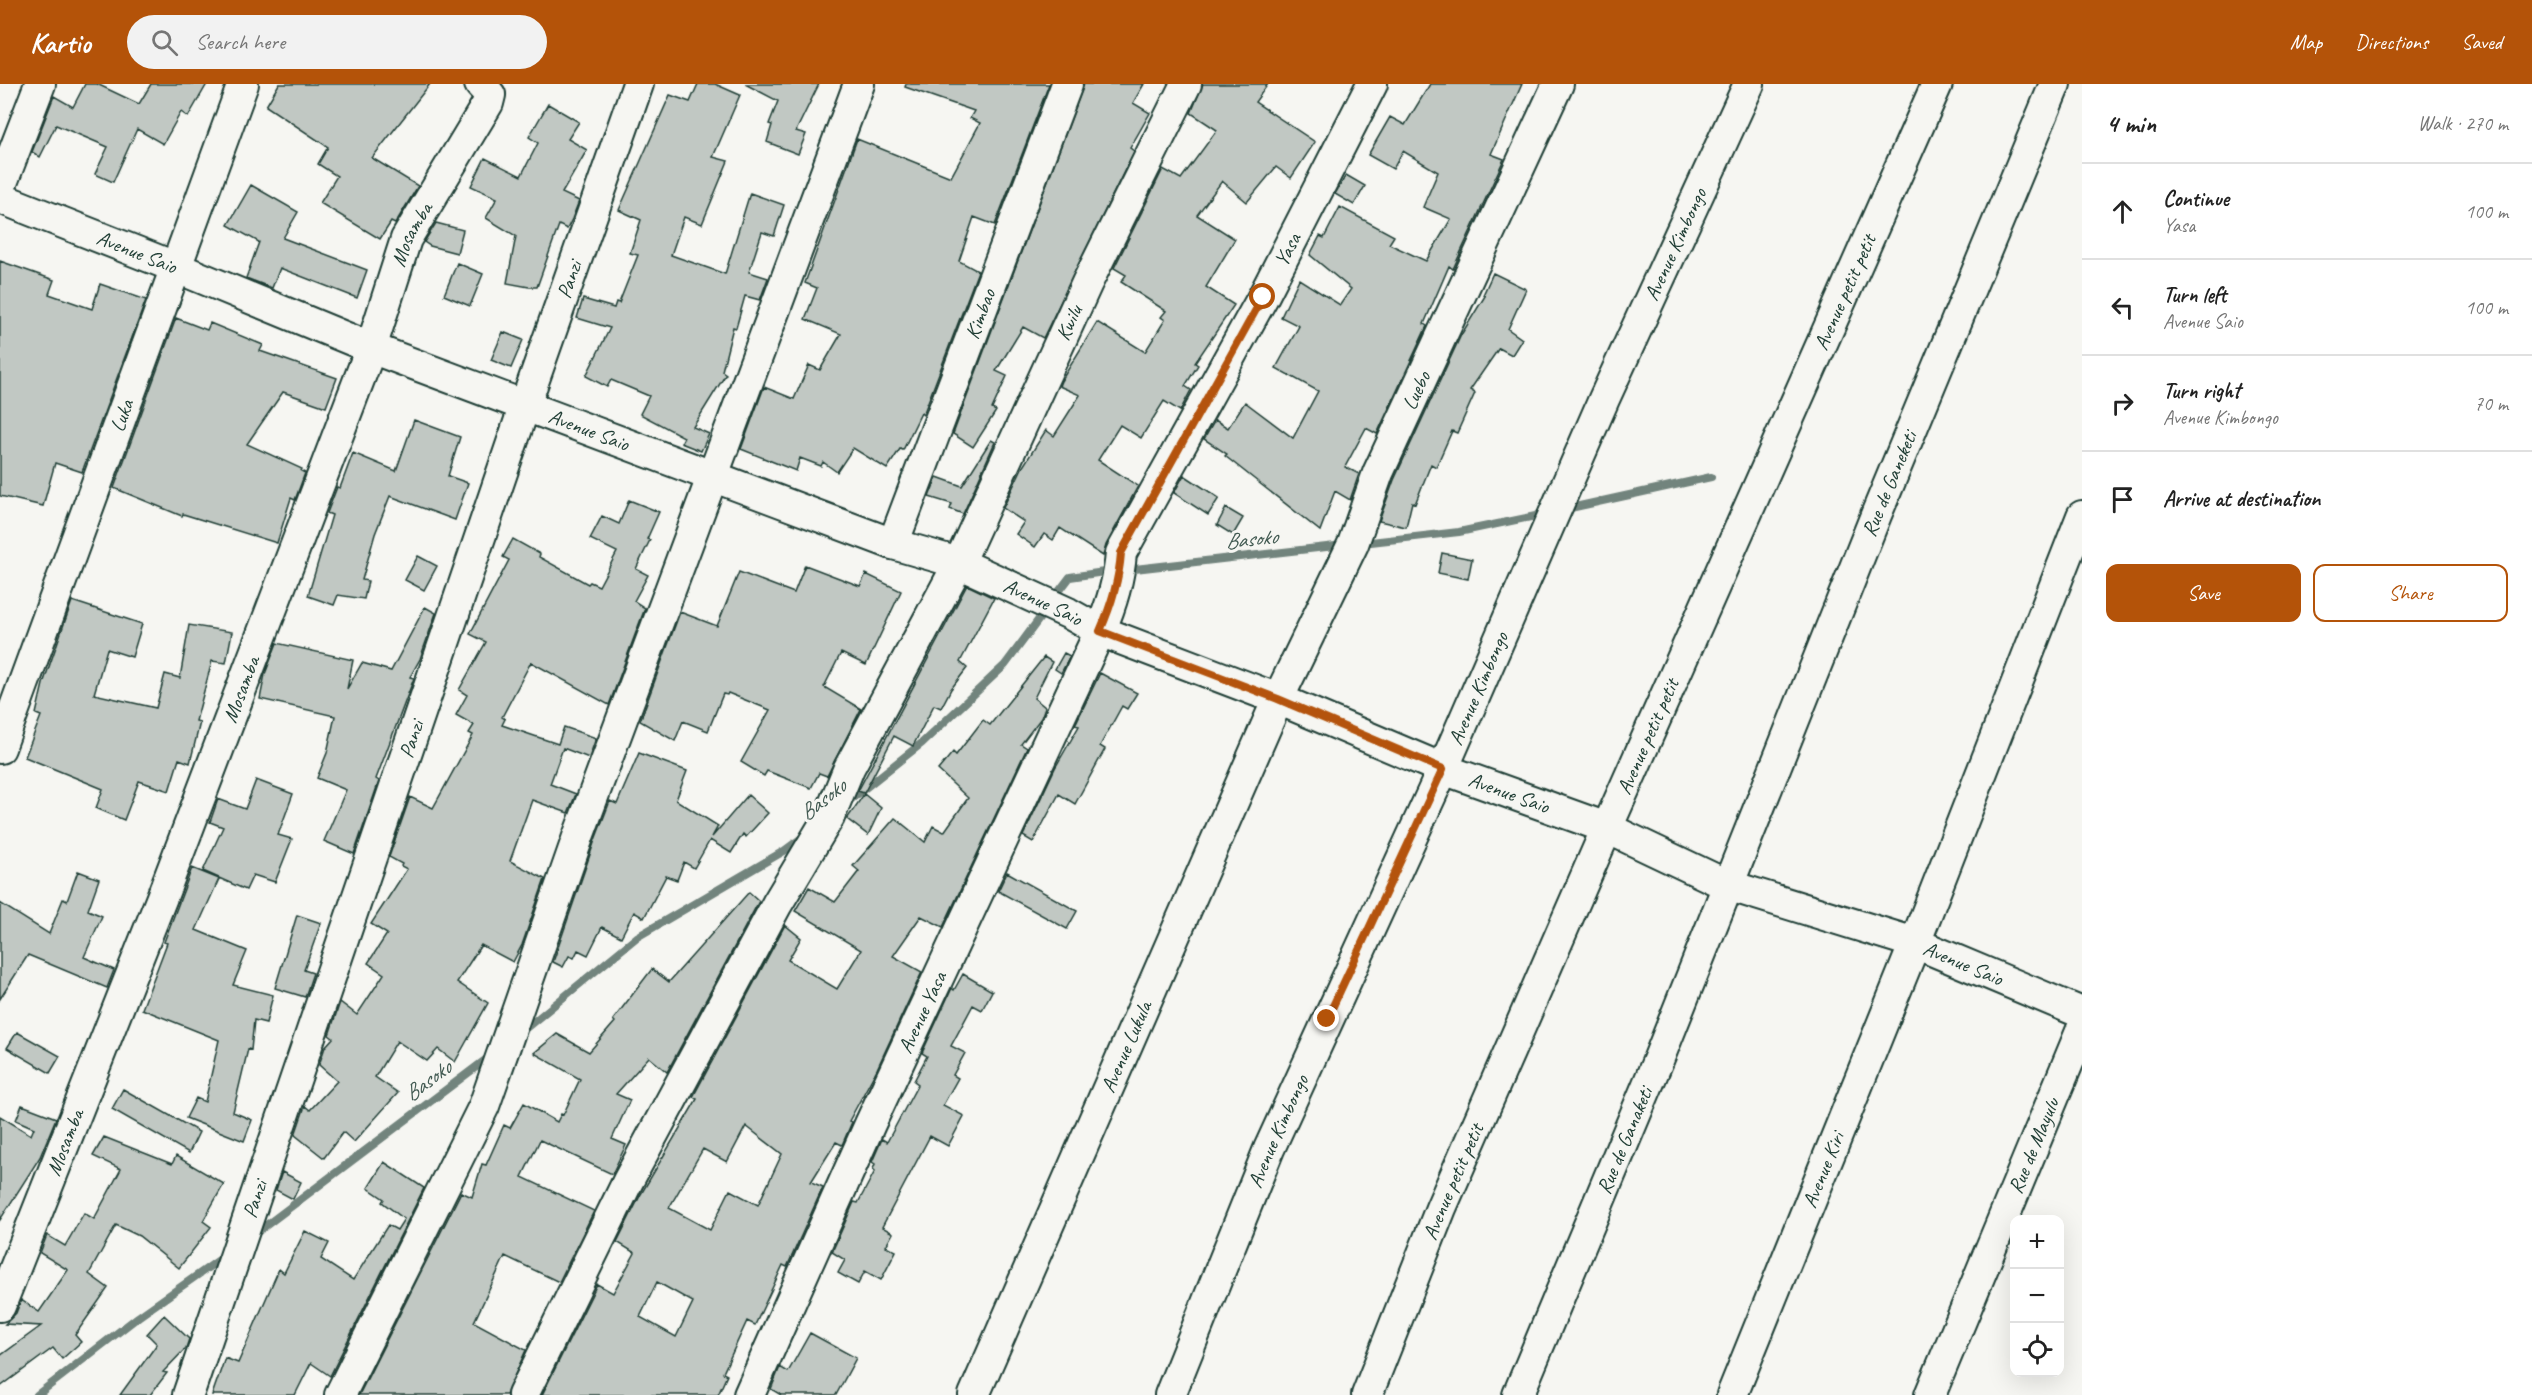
<!DOCTYPE html>
<html lang="en">
<head>
<meta charset="utf-8">
<style>
  body { margin:0; font-family:Caveat,sans-serif; background:#f2f2f2; color:#222 }
  .controls { position:absolute; right:18px; bottom:18px; display:grid; overflow:hidden; border-radius:12px; box-shadow:0 6px 24px #0002 }
  .controls button { width:54px; height:54px; display:grid; place-items:center; padding:0; border:0; border-bottom:2px solid #e0e0e0; background:#fff; color:#222; font:30px sans-serif }
  .stop { position:absolute; width:18px; height:18px; margin:-14px; border:4px solid #b45309; border-radius:50%; background:#fff }
  .stop.end { background:#b45309; border-color:#fff; box-shadow:0 2px 6px #0008 }
  .list { margin:0; padding:0; list-style:none }
  h2 { display:flex; justify-content:space-between; align-items:center; height:78px; margin:0; padding:0 24px; font-size:26px }
  h2 small { font-size:20px; font-weight:400; color:#767676 }
  .list li { display:grid; grid-template-columns:39px 1fr auto; gap:18px; align-items:center; box-sizing:border-box; height:96px; padding:0 24px; border-top:2px solid #e0e0e0 }
  .list b { display:block; font-size:22px; white-space:nowrap }
  .list p { margin:0; font-size:20px; white-space:nowrap; color:#767676 }
  .list em { font-size:20px; font-style:normal; color:#767676 }
  .actions { display:flex; gap:12px; padding:18px 24px }
  .actions a { flex:1; padding:14px 0; border:2px solid #b45309; border-radius:12px; text-align:center; font-size:21px; color:#b45309 }
  .actions .main { background:#b45309; color:#fff }
  .icon { flex:none; width:33px; height:33px; fill:none; stroke:currentColor; stroke-width:2; stroke-linecap:round; stroke-linejoin:round }
  .map { position:relative; flex:none; width:2082px; height:1311px; overflow:hidden }
  header { display:flex; align-items:center; gap:36px; box-sizing:border-box; height:84px; padding:0 30px; background:#b45309; color:#fff }
  header strong { font-size:28px }
  nav { display:flex; gap:33px; margin-inline-start:auto; font-size:21px }
  .search { width:420px; height:54px; background:#f2f2f2; display:flex; align-items:center; gap:15px; box-sizing:border-box; padding:0 21px; border-radius:33px; color:#767676; font-size:22px }
  main { display:flex }
  aside { flex:1; background:#fff }
  .map>svg:first-child { display:block }
</style>
</head>
<body>
<header>
<strong>Kartio</strong>
<div class="search"><svg class="icon" aria-label="search" viewBox="0 0 24 24"><circle cx="10" cy="10" r="6"/><path d="M15 15l6 6"/></svg>Search here</div>
<nav><a>Map</a><a>Directions</a><a>Saved</a></nav>
</header>
<main>
<div class="map">
<svg width="2082" height="1311" viewBox="0 0 2082 1311">
  <rect width="100%" height="100%" fill="#f6f6f2"/>
  <filter id="ink" filterUnits="userSpaceOnUse"><feTurbulence type="fractalNoise" baseFrequency=".0167" numOctaves="2"/><feDisplacementMap in="SourceGraphic" scale="12" xChannelSelector="R" yChannelSelector="G"/><feConvolveMatrix kernelMatrix="1 2 1 2 8 2 1 2 1" color-interpolation-filters="sRGB"/></filter>
  <g filter="url(#ink)">
    <g fill="none" stroke-linecap="round" stroke-linejoin="round">
      <!-- stream -->
      <path stroke="#72847d" stroke-width="8" d="M 1566,425 L 1711,393
        M 1362,459 L 1459,448 L 1545,430
        M 1126,486 L 1344,461
        M 1054,514 L 1070,493 L 1111,487
        M 845,720 L 922,659 L 1005,581 L 1045,527
        M 520,949 L 637,853 L 784,767 L 803,753
        M 252,1152 L 492,971
        M 37,1311 L 138,1233 L 226,1171"/>
    </g>
    <!-- building -->
    <path fill="#c1c8c3" stroke="#1f3d34" stroke-width="1.5" fill-rule="evenodd" d="M 85,0 L 97,0 L 139,20 L 151,0 L 207,0 L 188,33 L 181,28 L 163,60 L 137,45 L 113,98 L 95,90 L 108,63 L 56,41 L 40,73 L 32,68 L 54,12 L 73,23 Z
      M 279,0 L 430,0 L 372,74 L 418,102 L 395,140 L 391,138 L 380,155 L 320,119 L 337,92 L 318,80 L 328,63 L 266,22 Z
      M 698,0 L 715,0 L 740,11 L 713,73 L 728,77 L 702,140 L 684,133 L 671,171 L 725,190 L 750,109 L 784,121 L 774,152 L 762,148 L 749,188 L 768,194 L 760,216 L 745,212 L 736,244 L 733,243 L 722,287 L 726,290 L 693,343 L 709,350 L 701,367 L 681,359 L 684,353 L 640,330 L 649,312 L 611,296 L 607,303 L 586,292 L 610,244 L 577,234 L 583,215 L 614,224 L 616,218 L 619,219 L 638,171 L 630,169 L 641,136 L 619,126 L 670,11 L 690,18 Z
      M 745,0 L 819,0 L 796,47 L 806,50 L 798,70 L 767,58 L 772,41 L 769,40 L 778,17 Z
      M 906,0 L 1049,0 L 995,141 L 974,133 L 959,177 L 978,187 L 923,331 L 921,329 L 903,366 L 900,365 L 887,385 L 853,364 L 837,388 L 823,378 L 821,382 L 800,374 L 796,387 L 741,365 L 764,303 L 794,315 L 809,281 L 820,286 L 841,250 L 805,235 L 817,204 L 805,199 L 857,55 L 951,93 L 980,39 L 970,34 L 974,27 L 905,3 Z
      M 1084,0 L 1144,0 L 1133,19 L 1150,29 L 1130,64 L 1134,67 L 1043,254 L 1023,243 L 996,287 L 1007,292 L 992,325 L 996,327 L 973,363 L 953,350 Z
      M 1203,0 L 1268,0 L 1255,18 L 1315,58 L 1291,94 L 1276,83 L 1247,118 L 1222,97 L 1197,131 L 1235,155 L 1206,203 L 1234,221 L 1195,279 L 1198,281 L 1185,302 L 1191,306 L 1180,327 L 1164,317 L 1141,354 L 1120,341 L 1098,376 L 1138,402 L 1106,461 L 1103,472 L 1060,444 L 1053,456 L 1044,450 L 1035,463 L 1016,450 L 1024,438 L 1003,424 L 1022,384 L 1046,346 L 1054,352 L 1080,311 L 1059,302 L 1061,297 L 1097,238 L 1145,268 L 1165,236 L 1161,233 L 1166,227 L 1121,198 L 1126,191 L 1114,184 L 1163,85 L 1181,95 L 1217,46 L 1191,29 Z
      M 1430,0 L 1522,0 L 1491,70 L 1504,75 L 1453,185 L 1449,182 L 1424,240 L 1427,242 L 1377,350 L 1366,344 L 1345,383 L 1359,390 L 1350,416 L 1335,407 L 1320,447 L 1225,372 L 1227,370 L 1204,355 L 1215,336 L 1228,344 L 1245,318 L 1293,354 L 1318,307 L 1276,284 L 1299,242 L 1281,233 L 1299,195 L 1340,221 L 1351,205 L 1310,171 L 1320,152 L 1324,154 L 1340,123 L 1394,152 L 1389,160 L 1426,177 L 1451,135 L 1423,123 L 1438,88 L 1403,67 L 1393,85 L 1368,71 L 1390,33 L 1405,41 Z
      M 548,20 L 579,38 L 568,55 L 587,66 L 562,109 L 579,117 L 572,135 L 567,145 L 559,141 L 537,203 L 529,203 L 507,199 L 516,152 L 486,134 L 497,114 L 471,102 L 485,74 L 521,92 L 538,59 L 529,53 Z
      M 1346,91 L 1365,102 L 1354,121 L 1335,110 Z
      M 251,101 L 298,128 L 283,154 L 367,186 L 357,214 L 280,184 L 272,204 L 246,194 L 259,158 L 228,141 Z
      M 436,139 L 463,146 L 457,169 L 430,162 L 424,158 Z
      M 0,177 L 54,196 L 49,210 L 92,225 L 100,200 L 146,216 L 82,388 L 55,379 L 43,422 L 0,412 Z
      M 457,179 L 483,190 L 470,222 L 444,211 Z
      M 1493,189 L 1526,205 L 1508,245 L 1522,255 L 1512,271 L 1499,264 L 1470,306 L 1475,309 L 1457,349 L 1452,347 L 1436,383 L 1431,380 L 1415,420 L 1412,418 L 1406,443 L 1379,437 L 1394,396 L 1461,251 L 1485,212 L 1483,211 Z
      M 176,234 L 207,246 L 210,239 L 263,261 L 260,267 L 337,294 L 326,323 L 283,308 L 247,360 L 302,385 L 301,387 L 305,389 L 295,416 L 291,414 L 277,459 L 183,430 L 182,432 L 114,404 Z
      M 503,248 L 523,256 L 511,284 L 491,276 Z
      M 414,336 L 460,353 L 448,392 L 468,399 L 455,436 L 390,412 L 375,450 L 362,496 L 368,497 L 364,515 L 338,511 L 334,521 L 308,512 L 332,431 L 327,429 L 337,403 L 340,404 L 353,369 L 396,387 Z
      M 991,356 L 995,358 L 963,430 L 950,425 L 952,420 L 929,413 L 937,393 L 962,402 Z
      M 1184,391 L 1219,414 L 1208,431 L 1174,409 Z
      M 629,416 L 659,428 L 647,455 L 650,456 L 636,485 L 648,491 L 634,517 L 645,524 L 609,621 L 531,578 L 502,633 L 505,635 L 502,641 L 558,660 L 564,643 L 596,654 L 589,674 L 563,664 L 550,700 L 576,710 L 568,729 L 532,716 L 510,777 L 545,795 L 522,861 L 513,878 L 481,861 L 457,898 L 488,919 L 455,978 L 438,965 L 427,977 L 397,957 L 375,993 L 398,1009 L 354,1058 L 343,1048 L 324,1074 L 295,1051 L 305,1022 L 310,1026 L 337,997 L 319,981 L 325,963 L 333,954 L 329,951 L 340,918 L 357,931 L 384,890 L 368,879 L 387,850 L 371,840 L 407,785 L 401,782 L 402,780 L 389,773 L 410,713 L 433,724 L 473,651 L 469,649 L 474,641 L 456,631 L 467,611 L 459,606 L 486,558 L 470,550 L 509,476 L 503,473 L 513,455 L 540,470 L 539,473 L 588,500 L 590,498 L 599,502 L 617,468 L 590,455 L 602,432 L 619,440 Z
      M 1226,424 L 1243,434 L 1233,451 L 1217,441 Z
      M 1442,469 L 1472,475 L 1468,495 L 1438,489 Z
      M 418,472 L 437,482 L 424,506 L 405,496 Z
      M 805,481 L 860,502 L 866,490 L 901,507 L 866,581 L 841,569 L 824,603 L 861,625 L 827,692 L 819,689 L 811,704 L 767,687 L 764,692 L 741,678 L 770,626 L 728,609 L 727,611 L 723,610 L 708,647 L 683,637 L 675,657 L 640,637 L 680,528 L 717,542 L 739,488 L 794,509 Z
      M 967,501 L 994,514 L 960,578 L 967,584 L 951,605 L 941,624 L 934,621 L 913,662 L 894,652 L 864,709 L 858,707 Z
      M 72,517 L 142,540 L 132,573 L 107,565 L 94,610 L 156,624 L 165,590 L 180,594 L 189,541 L 232,548 L 226,579 L 212,577 L 196,637 L 200,638 L 190,679 L 179,675 L 169,707 L 139,697 L 124,736 L 96,724 L 103,705 L 25,673 L 41,632 L 36,630 L 43,600 Z
      M 425,523 L 436,529 L 420,575 L 410,593 L 414,594 L 376,695 L 379,697 L 354,770 L 324,757 L 346,706 L 317,694 L 327,669 L 335,632 L 260,615 L 265,590 L 277,559 L 353,576 L 347,605 L 362,579 L 391,587 Z
      M 1064,569 L 1070,572 L 1061,589 L 1055,585 Z
      M 1044,573 L 1052,578 L 1034,614 L 1045,623 L 1041,634 L 1021,660 L 1027,664 L 943,843 L 921,832 L 893,872 L 922,888 L 877,985 L 849,1037 L 852,1038 L 842,1061 L 836,1058 L 811,1098 L 823,1103 L 787,1183 L 783,1181 L 755,1241 L 747,1237 L 723,1289 L 727,1291 L 718,1311 L 542,1311 L 597,1200 L 613,1209 L 635,1169 L 617,1158 L 641,1110 L 697,1015 L 693,1013 L 785,841 L 801,854 L 788,876 L 837,905 L 861,866 L 795,827 L 809,803 L 835,818 L 859,787 L 853,782 L 895,734 L 925,758 L 933,742 L 944,748 L 968,714 L 938,686 L 953,668 L 956,671 L 983,636 L 990,641 ZM 746,1042 L 782,1070 L 758,1121 L 730,1106 L 710,1146 L 669,1124 L 703,1065 L 727,1078 ZM 657,1198 L 693,1218 L 676,1253 L 640,1233 Z
      M 1100,589 L 1137,609 L 1127,625 L 1122,622 L 1100,662 L 1105,665 L 1075,720 L 1059,710 L 1033,758 L 1023,752 L 1055,684 L 1079,642 L 1075,641 Z
      M 639,669 L 687,687 L 676,716 L 718,742 L 712,753 L 748,711 L 768,729 L 746,753 L 743,750 L 731,769 L 710,756 L 694,784 L 684,778 L 677,796 L 666,792 L 644,834 L 634,828 L 621,853 L 602,843 L 588,871 L 578,866 L 574,874 L 569,872 L 563,883 L 553,878 L 595,756 L 610,717 L 617,720 Z
      M 256,696 L 293,710 L 278,751 L 292,755 L 275,798 L 253,791 L 246,806 L 203,787 L 223,743 L 210,738 L 218,715 L 245,725 Z
      M 864,710 L 881,724 L 868,751 L 847,735 Z
      M 192,784 L 219,795 L 196,846 L 247,867 L 233,901 L 273,911 L 266,939 L 254,936 L 251,966 L 248,965 L 233,1028 L 252,1036 L 244,1057 L 186,1034 L 196,1014 L 205,1018 L 219,956 L 142,925 L 167,859 L 164,858 Z
      M 78,787 L 99,795 L 88,826 L 102,832 L 84,873 L 114,886 L 107,904 L 28,871 L 0,915 L 0,819 L 49,850 L 63,815 L 67,817 Z
      M 1007,788 L 1077,827 L 1067,845 L 998,807 Z
      M 749,808 L 759,817 L 667,988 L 649,973 L 616,1010 L 630,1016 L 612,1055 L 626,1061 L 612,1090 L 540,1056 L 522,1093 L 594,1127 L 559,1198 L 505,1172 L 474,1238 L 526,1266 L 506,1311 L 359,1311 L 461,1108 L 472,1113 L 482,1080 L 486,1081 L 504,1041 L 510,1044 L 524,1019 L 557,1038 L 561,1030 L 563,1031 L 580,995 L 534,969 L 557,950 L 589,968 L 615,938 L 613,936 L 652,885 L 669,898 Z
      M 297,831 L 321,839 L 304,886 L 313,889 L 305,913 L 275,904 Z
      M 963,890 L 992,907 L 982,926 L 973,921 L 951,962 L 965,969 L 953,991 L 958,994 L 943,1021 L 964,1032 L 948,1062 L 930,1052 L 882,1143 L 893,1149 L 886,1162 L 896,1167 L 881,1196 L 865,1187 L 858,1200 L 838,1189 L 845,1176 L 832,1168 L 854,1118 L 858,1119 L 875,1087 L 873,1085 L 875,1080 L 872,1078 L 882,1055 L 887,1058 L 918,1000 L 914,997 L 927,972 L 922,969 L 952,904 L 954,906 Z
      M 17,948 L 60,972 L 50,989 L 7,964 Z
      M 123,1005 L 199,1048 L 189,1069 L 112,1025 Z
      M 22,1021 L 56,1034 L 40,1073 L 0,1136 L 0,1032 L 31,1051 L 34,1044 L 16,1036 Z
      M 104,1053 L 172,1080 L 176,1072 L 224,1100 L 203,1137 L 211,1143 L 179,1184 L 139,1152 L 116,1141 L 89,1190 L 108,1204 L 75,1251 L 81,1258 L 62,1275 L 53,1264 L 0,1303 L 0,1272 L 41,1242 L 5,1240 L 16,1229 L 21,1216 L 39,1228 L 68,1186 L 40,1169 L 47,1151 L 65,1162 L 84,1129 L 94,1135 L 121,1085 L 93,1072 Z
      M 384,1078 L 424,1104 L 330,1292 L 311,1279 L 295,1311 L 212,1311 L 225,1274 L 238,1279 L 279,1185 L 284,1189 L 305,1147 L 329,1159 L 321,1175 L 353,1196 L 388,1141 L 397,1146 L 404,1135 L 382,1118 L 384,1115 L 368,1104 Z
      M 282,1088 L 301,1098 L 293,1115 L 276,1106 Z
      M 164,1231 L 189,1255 L 186,1264 L 163,1288 L 167,1289 L 150,1311 L 120,1311 L 157,1260 L 147,1250 Z
      M 810,1249 L 856,1274 L 836,1311 L 781,1311 L 771,1305 L 780,1283 L 788,1288 Z"/>
    <g fill="none" stroke-linecap="round" stroke-linejoin="round">
      <!-- minor casing -->
      <g stroke="#1f3d34" stroke-width="34">
        <g id="minor">
          <path d="M 0,104 L 40,0"/>
          <path id="s1" d="M 0,114 L 175,183 L 371,264 L 893,460 L 959,479 L 1068,529 L 1100,547 L 1278,615 L 1443,685 L 1607,744 L 1727,801 L 1915,859 L 2082,929"/>
          <path id="s2" d="M 893,460 L 1067,0"/>
          <path id="s3" d="M 0,664 L 243,0"/>
          <path id="s4" d="M 0,1222 L 162,813 L 371,264 L 406,155 L 488,19 L 490,11 L 480,0"/>
          <path id="s5" d="M 188,1311 L 525,321 L 638,0"/>
          <path d="M 340,1311 L 484,1022 L 579,750 L 859,0"/>
          <path id="s6" d="M 523,1311 L 628,1097 L 777,820 L 829,733 L 849,684 L 959,479 L 1087,199 L 1186,0"/>
          <path id="s7" d="M 749,1311 L 870,1040 L 1100,547 C 1111,522 1119,497 1121,469 L 1263,213 L 1372,0"/>
          <path id="s8" d="M 974,1311 L 1278,615 L 1353,460 L 1378,389 L 1558,0"/>
          <path id="s9" d="M 1170,1311 L 1269,1065 L 1443,685 L 1604,315 L 1749,0"/>
          <path id="s10" d="M 1367,1311 L 1441,1124 L 1607,744 L 1937,0"/>
          <path id="s11" d="M 1518,1311 L 1659,974 L 1876,431 L 2055,0"/>
          <path id="s12" d="M 1732,1311 L 1915,859 L 2082,432"/>
          <path id="s13" d="M 1930,1311 L 2082,945"/>
        </g>
      </g>
      <!-- minor -->
      <use href="#minor" stroke="#f6f6f2" stroke-width="30"/>
    </g>
  </g>
  <g fill="none" stroke-linecap="round" stroke-linejoin="round" filter="url(#ink)">
    <!-- route -->
    <path stroke="#b45309" stroke-width="8" d="M 1263,213 L 1121,469 C 1119,497 1111,522 1100,547 L 1278,615 L 1443,685 L 1327,935"/>
  </g>
  <g text-anchor="middle" stroke-width="6" stroke-linejoin="round" paint-order="stroke">
    <!-- street labels -->
    <g font-size="21" fill="#1f3d34" stroke="#f6f6f2">
      <text dy="7" stroke="none"><textPath href="#s4" startOffset="1148">Mosamba</textPath></text>
      <text dy="7" stroke="none"><textPath href="#s9" startOffset="1257">Avenue Kimbongo</textPath></text>
      <text dy="7" stroke="none"><textPath href="#s7" startOffset="1268">Yasa</textPath></text>
      <text dy="7" stroke="none"><textPath href="#s1" startOffset="147">Avenue Saio</textPath></text>
      <text dy="7" stroke="none"><textPath href="#s5" startOffset="1179">Panzi</textPath></text>
      <text dy="7" stroke="none"><textPath href="#s10" startOffset="1202">Avenue petit petit</textPath></text>
      <text dy="7" stroke="none"><textPath href="#s2" startOffset="246">Kimbao</textPath></text>
      <text dy="7" stroke="none"><textPath href="#s6" startOffset="1204">Kwilu</textPath></text>
      <text dy="7" stroke="none"><textPath href="#s8" startOffset="1098">Luebo</textPath></text>
      <text dy="7" stroke="none"><textPath href="#s3" startOffset="354">Luka</textPath></text>
      <text dy="7" stroke="none"><textPath href="#s1" startOffset="633">Avenue Saio</textPath></text>
      <text dy="7" stroke="none"><textPath href="#s11" startOffset="984">Rue de Ganeketi</textPath></text>
      <text dy="7" stroke="none"><textPath href="#s1" startOffset="1119">Avenue Saio</textPath></text>
      <text dy="7" stroke="none"><textPath href="#s9" startOffset="771">Avenue Kimbongo</textPath></text>
      <text dy="7" stroke="none"><textPath href="#s4" startOffset="662">Mosamba</textPath></text>
      <text dy="7" stroke="none"><textPath href="#s10" startOffset="716">Avenue petit petit</textPath></text>
      <text dy="7" stroke="none"><textPath href="#s5" startOffset="693">Panzi</textPath></text>
      <text dy="7" stroke="none"><textPath href="#s1" startOffset="1623">Avenue Saio</textPath></text>
      <text dy="7" stroke="none"><textPath href="#s1" startOffset="2109">Avenue Saio</textPath></text>
      <text dy="7" stroke="none"><textPath href="#s7" startOffset="420">Avenue Yasa</textPath></text>
      <text dy="7" stroke="none"><textPath href="#s8" startOffset="380">Avenue Lukula</textPath></text>
      <text dy="7" stroke="none"><textPath href="#s9" startOffset="285">Avenue Kimbongo</textPath></text>
      <text dy="7" stroke="none"><textPath href="#s11" startOffset="276">Rue de Ganaketi</textPath></text>
      <text dy="7" stroke="none"><textPath href="#s4" startOffset="176">Mosamba</textPath></text>
      <text dy="7" stroke="none"><textPath href="#s13" startOffset="270">Rue de Mayulu</textPath></text>
      <text dy="7" stroke="none"><textPath href="#s12" startOffset="243">Avenue Kiri</textPath></text>
      <text dy="7" stroke="none"><textPath href="#s10" startOffset="230">Avenue petit petit</textPath></text>
      <text dy="7" stroke="none"><textPath href="#s5" startOffset="207">Panzi</textPath></text>
    </g>
    <!-- water labels -->
    <g font-size="22" font-style="italic" fill="#425a52" stroke="#f6f6f2">
      <text transform="translate(1251 454) rotate(-6)" y="8">Basoko</text>
      <text transform="translate(822 715) rotate(-38)" y="8">Basoko</text>
      <text transform="translate(427 996) rotate(-37)" y="8">Basoko</text>
    </g>
  </g>
</svg>
<div class="controls">
<button>+</button>
<button>−</button>
<button><svg class="icon" aria-label="locate" viewBox="0 0 24 24"><circle cx="12" cy="12" r="6"/><path d="M12 2v4M12 18v4M2 12h4M18 12h4"/></svg></button>
</div>
<div class="stop" style="left:1263px;top:213px"></div>
<div class="stop end" style="left:1327px;top:935px"></div>
</div>
<aside>
<h2>4 min<small>Walk · 270 m</small></h2>
<ul class="list">
<li><svg class="icon" aria-label="ahead" viewBox="0 0 24 24"><path d="M12 20V5M6 11l6-6 6 6"/></svg><div><b>Continue</b><p>Yasa</p></div><em>100 m</em></li>
<li><svg class="icon" aria-label="left" viewBox="0 0 24 24"><path d="M17 20v-9H6M10 6l-5 5 5 5"/></svg><div><b>Turn left</b><p>Avenue Saio</p></div><em>100 m</em></li>
<li><svg class="icon" aria-label="right" viewBox="0 0 24 24"><path d="M7 20v-9h11M14 6l5 5-5 5"/></svg><div><b>Turn right</b><p>Avenue Kimbongo</p></div><em>70 m</em></li>
<li><svg class="icon" aria-label="arrive" viewBox="0 0 24 24"><path d="M6 21V4h12l-3 4 3 4H6"/></svg><div><b>Arrive at destination</b></div></li>
</ul>
<div class="actions"><a class="main">Save</a><a>Share</a></div>
</aside>
</main>
</body>
</html>
